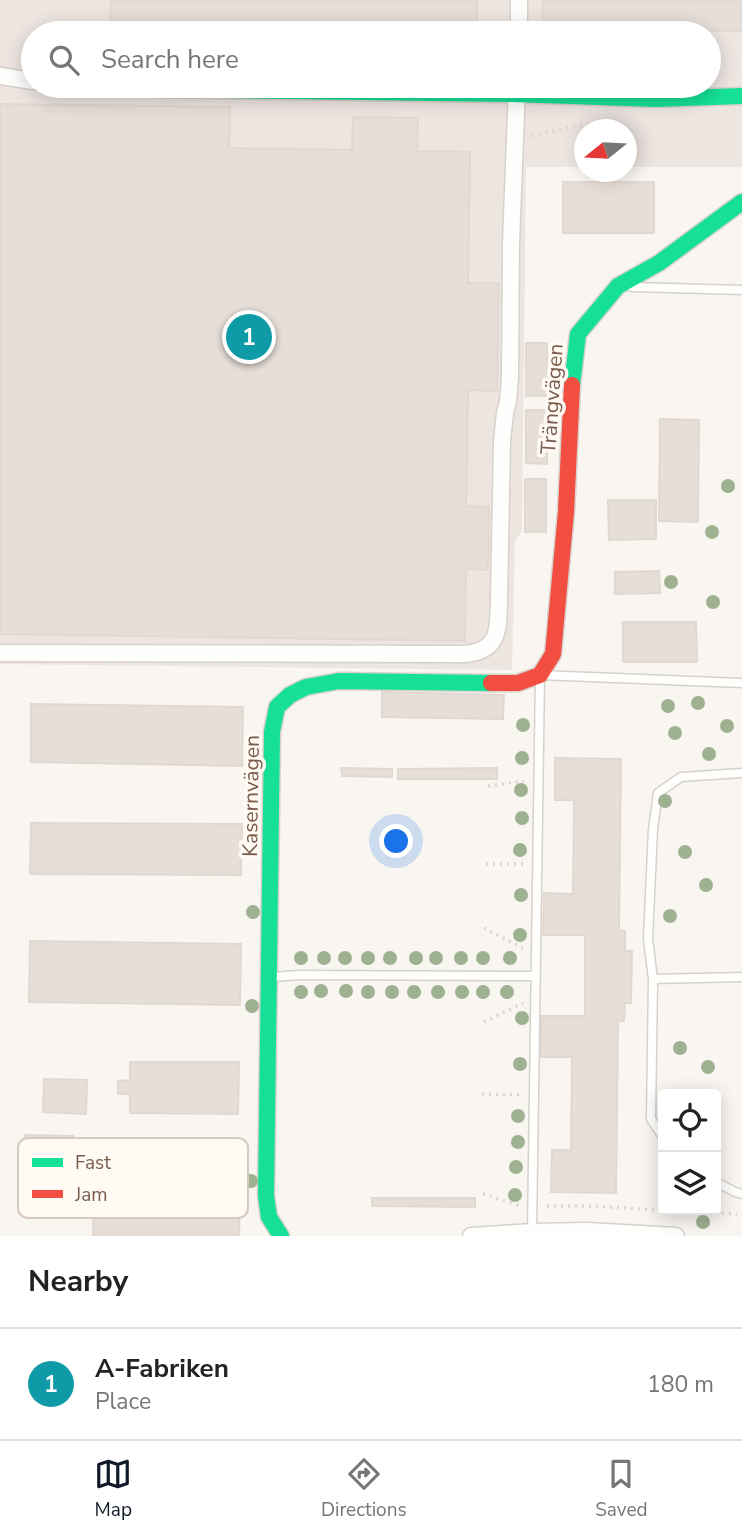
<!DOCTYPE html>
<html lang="en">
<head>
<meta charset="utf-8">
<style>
  body { margin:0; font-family:"Nunito Sans",sans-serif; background:#f6f6f6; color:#222 }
  .controls { position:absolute; right:21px; bottom:21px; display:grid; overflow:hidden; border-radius:7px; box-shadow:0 4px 18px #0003 }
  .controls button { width:63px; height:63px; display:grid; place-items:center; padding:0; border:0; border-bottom:2px solid #e0e0e0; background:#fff; color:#222; font:35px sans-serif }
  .compass { position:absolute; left:574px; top:119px; width:63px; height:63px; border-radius:50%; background:#fff; box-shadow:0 4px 18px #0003; rotate:252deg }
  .you { position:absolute; left:397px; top:842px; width:24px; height:24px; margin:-18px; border:5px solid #fff; border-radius:50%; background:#1a73e8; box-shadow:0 0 0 10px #1a73e833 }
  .badge { display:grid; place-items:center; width:46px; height:46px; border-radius:50%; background:#111827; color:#fff; font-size:23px; font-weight:700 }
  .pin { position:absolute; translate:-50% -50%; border:4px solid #fff; box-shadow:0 2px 7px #0006 }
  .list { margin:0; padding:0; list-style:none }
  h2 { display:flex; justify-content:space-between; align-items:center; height:91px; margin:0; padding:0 28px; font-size:30px }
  h2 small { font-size:23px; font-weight:400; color:#767676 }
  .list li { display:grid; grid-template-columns:46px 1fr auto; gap:21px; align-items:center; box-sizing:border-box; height:112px; padding:0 28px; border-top:2px solid #e0e0e0 }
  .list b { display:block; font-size:26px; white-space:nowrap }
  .list p { margin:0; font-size:23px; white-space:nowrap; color:#767676 }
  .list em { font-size:23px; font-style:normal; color:#767676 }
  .icon { flex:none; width:38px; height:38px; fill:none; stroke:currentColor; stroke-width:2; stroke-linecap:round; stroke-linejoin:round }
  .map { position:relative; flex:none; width:742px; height:1236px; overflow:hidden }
  .search { position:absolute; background:#fff; box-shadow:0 4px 18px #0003; left:21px; right:21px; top:21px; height:77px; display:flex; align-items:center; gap:18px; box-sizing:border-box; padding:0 24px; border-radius:38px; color:#767676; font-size:26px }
  .sheet { height:203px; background:#fff }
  nav { display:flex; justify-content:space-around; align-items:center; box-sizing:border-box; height:98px; border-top:2px solid #e0e0e0; background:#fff; font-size:19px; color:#767676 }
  nav a { display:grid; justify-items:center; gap:4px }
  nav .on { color:#111827 }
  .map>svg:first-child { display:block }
</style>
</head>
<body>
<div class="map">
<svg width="742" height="1236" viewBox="0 0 742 1236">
  <rect width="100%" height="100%" fill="#f9f5f0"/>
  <!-- industrial -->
  <path fill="#ede5e0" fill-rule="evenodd" d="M 0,0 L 742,0 L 742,167 L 627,167 L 626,130 L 584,130 L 584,167 L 526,167 L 522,531 L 515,540 L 512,670 L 0,664 ZM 33,33 L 709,33 L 709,86 L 33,86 Z"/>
  <!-- building -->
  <path fill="#e6ded7" stroke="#e2d8d2" stroke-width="2" d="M 111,0 L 477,0 L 477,31 L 422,31 L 422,33 L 171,33 L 171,26 L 110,24 Z
    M 543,0 L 742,0 L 742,31 L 667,30 L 667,33 L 542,33 Z
    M 0,104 L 230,107 L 229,148 L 352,150 L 353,117 L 418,118 L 417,151 L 470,152 L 468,283 L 499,283 L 497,391 L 468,390 L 466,506 L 489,507 L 488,570 L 466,569 L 465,641 L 0,634 Z
    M 563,182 L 654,182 L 654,233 L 563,233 Z
    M 526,343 L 547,343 L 547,396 L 526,396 Z
    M 526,410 L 547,410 L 547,464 L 526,463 Z
    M 660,419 L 699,420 L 698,522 L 659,521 Z
    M 525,479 L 546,479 L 546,532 L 525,532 Z
    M 608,500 L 656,500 L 656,539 L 609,540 Z
    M 659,571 L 660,593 L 615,594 L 615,572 Z
    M 623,622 L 696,622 L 697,662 L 623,662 Z
    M 382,692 L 504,695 L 503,719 L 382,717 Z
    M 31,704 L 243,707 L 242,766 L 31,762 Z
    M 555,758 L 621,759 L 619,930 L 625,931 L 625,951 L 632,951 L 631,1003 L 625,1003 L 624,1021 L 618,1021 L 616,1193 L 551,1192 L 552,1150 L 571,1150 L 572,1057 L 541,1057 L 541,1016 L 585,1016 L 585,935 L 543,935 L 544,893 L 573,894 L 574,800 L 555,800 Z
    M 341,768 L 392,769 L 392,777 L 342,776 Z
    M 497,768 L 497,779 L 398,779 L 398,769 Z
    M 31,823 L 242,824 L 241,875 L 30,874 Z
    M 30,941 L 241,944 L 240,1005 L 29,1002 Z
    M 130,1062 L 239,1062 L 238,1114 L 130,1113 L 130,1094 L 118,1094 L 118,1081 L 130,1080 Z
    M 44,1079 L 87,1080 L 86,1114 L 43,1112 Z
    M 25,1135 L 73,1136 L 72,1198 L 24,1197 Z
    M 94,1191 L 240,1194 L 239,1236 L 93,1236 Z
    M 372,1198 L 475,1198 L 475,1207 L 372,1206 Z"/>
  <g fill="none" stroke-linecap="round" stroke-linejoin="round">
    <!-- lane casing -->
    <g stroke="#d7d1cb" stroke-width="11">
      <path id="lane" d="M 632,287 L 742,290
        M 273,977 L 299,975 L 536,976
        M 653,979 L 742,977
        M 663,1137 L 651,1119 L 653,979 L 648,939 L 653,829 L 658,793 L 681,777 L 742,773
        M 716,1182 L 735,1192 L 742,1194
        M 532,1232 L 540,675 L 742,683"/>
    </g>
    <!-- street casing -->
    <g stroke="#d7d1cb" stroke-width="19">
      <path id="street" d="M 519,33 L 519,0
        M 0,76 L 33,81
        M 0,653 L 464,654 C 501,651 498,628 499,599 L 502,441 L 505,413 L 508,401 L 510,378 L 511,243 L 517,86
        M 471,1236 L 532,1232 L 587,1231 L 676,1236"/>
    </g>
    <!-- fast casing -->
    <g stroke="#d9d2cb" stroke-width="19">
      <path id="fast" d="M 57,86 L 76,88 L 513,94 L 656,99 L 742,96
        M 572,385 L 578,334 L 618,286 L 659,263 L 742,202
        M 281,1236 L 269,1217 L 266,1196 L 272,732 L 277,707 L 290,695 L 306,687 L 339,681 L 491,683"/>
    </g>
    <!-- jam casing -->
    <g stroke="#d9d2cb" stroke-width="19">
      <path id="jam" d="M 491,683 L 518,683 L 540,675 L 553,654 L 566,512 L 572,385"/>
    </g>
    <!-- path -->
    <path stroke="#dcd5d0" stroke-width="3.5" stroke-dasharray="2 5" stroke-linecap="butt" d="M 532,136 L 591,123 L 621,121
      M 488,786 L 524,781
      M 486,864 L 526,864
      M 484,928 L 523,948
      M 484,1022 L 523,1003
      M 482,1094 L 522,1095
      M 483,1194 L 521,1206
      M 547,1206 L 587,1206 L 737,1214"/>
    <!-- lane -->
    <use href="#lane" stroke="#fefefd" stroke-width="8"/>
    <!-- street -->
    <use href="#street" stroke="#fefefd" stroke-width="16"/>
    <!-- fast -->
    <use href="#fast" stroke="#16e098" stroke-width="16"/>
    <!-- jam -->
    <use href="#jam" stroke="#f24e42" stroke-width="16"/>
  </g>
  <!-- trees -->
  <g fill="#9eb190">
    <circle cx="728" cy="486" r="7"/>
    <circle cx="712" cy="532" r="7"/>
    <circle cx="671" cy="582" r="7"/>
    <circle cx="713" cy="602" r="7"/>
    <circle cx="698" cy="703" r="7"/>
    <circle cx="668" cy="706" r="7"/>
    <circle cx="523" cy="725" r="7"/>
    <circle cx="727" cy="726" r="7"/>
    <circle cx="675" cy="733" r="7"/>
    <circle cx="709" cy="754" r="7"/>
    <circle cx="522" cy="758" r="7"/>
    <circle cx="521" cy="790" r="7"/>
    <circle cx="665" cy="801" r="7"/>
    <circle cx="522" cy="818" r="7"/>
    <circle cx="520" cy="850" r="7"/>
    <circle cx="685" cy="852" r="7"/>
    <circle cx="706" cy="885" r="7"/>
    <circle cx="521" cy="895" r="7"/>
    <circle cx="253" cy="912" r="7"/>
    <circle cx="670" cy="916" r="7"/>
    <circle cx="520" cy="935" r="7"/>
    <circle cx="301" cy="958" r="7"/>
    <circle cx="324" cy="958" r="7"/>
    <circle cx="345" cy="958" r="7"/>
    <circle cx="368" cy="958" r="7"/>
    <circle cx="390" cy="958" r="7"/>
    <circle cx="416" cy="958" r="7"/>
    <circle cx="436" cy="958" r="7"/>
    <circle cx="461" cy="958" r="7"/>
    <circle cx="483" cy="958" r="7"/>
    <circle cx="510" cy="958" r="7"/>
    <circle cx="321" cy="991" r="7"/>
    <circle cx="346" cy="991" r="7"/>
    <circle cx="301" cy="992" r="7"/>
    <circle cx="368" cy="992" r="7"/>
    <circle cx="392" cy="992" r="7"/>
    <circle cx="414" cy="992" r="7"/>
    <circle cx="438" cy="992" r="7"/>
    <circle cx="462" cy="992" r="7"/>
    <circle cx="483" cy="992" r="7"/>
    <circle cx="507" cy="992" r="7"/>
    <circle cx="252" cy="1006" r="7"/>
    <circle cx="522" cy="1018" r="7"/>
    <circle cx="680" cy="1048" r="7"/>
    <circle cx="520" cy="1064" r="7"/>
    <circle cx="708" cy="1067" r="7"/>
    <circle cx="518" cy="1116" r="7"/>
    <circle cx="518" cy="1142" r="7"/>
    <circle cx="516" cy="1167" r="7"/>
    <circle cx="251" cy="1181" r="7"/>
    <circle cx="515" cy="1195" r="7"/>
    <circle cx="703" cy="1222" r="7"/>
  </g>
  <g text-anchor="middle" stroke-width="7" stroke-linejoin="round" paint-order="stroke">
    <!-- street labels -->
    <g font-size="21" fill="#7a5c4d" stroke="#fffaf3">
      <text transform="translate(552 399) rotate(-86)" y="7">Trängvägen</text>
      <text transform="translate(251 796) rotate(-89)" y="7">Kasernvägen</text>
    </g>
  </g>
  <!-- legend -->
  <rect x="18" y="1138" width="230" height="80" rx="10" fill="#fffaf3" stroke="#d7cbc1" stroke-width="2"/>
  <rect x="32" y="1158" width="31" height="9" fill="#16e098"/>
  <rect x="32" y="1190" width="31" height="8" fill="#f24e42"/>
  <g font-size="19" fill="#7a5c4d">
    <text x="75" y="1169">Fast</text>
    <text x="75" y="1201">Jam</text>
  </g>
</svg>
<div class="controls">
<button><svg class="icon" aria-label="locate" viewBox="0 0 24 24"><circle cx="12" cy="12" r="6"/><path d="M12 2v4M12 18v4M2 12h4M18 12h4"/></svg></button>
<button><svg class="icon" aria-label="layers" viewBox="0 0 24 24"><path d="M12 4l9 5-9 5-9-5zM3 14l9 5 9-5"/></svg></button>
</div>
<svg class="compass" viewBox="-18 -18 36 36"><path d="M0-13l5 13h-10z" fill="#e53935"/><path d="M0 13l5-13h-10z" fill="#767676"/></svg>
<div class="you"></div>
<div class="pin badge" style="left:249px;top:337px;background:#0f9aa8">1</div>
<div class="search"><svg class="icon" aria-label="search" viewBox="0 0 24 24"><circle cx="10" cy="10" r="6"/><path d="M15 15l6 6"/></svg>Search here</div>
</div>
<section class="sheet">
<h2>Nearby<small></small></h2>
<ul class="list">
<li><span class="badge" style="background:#0f9aa8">1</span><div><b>A-Fabriken</b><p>Place</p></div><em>180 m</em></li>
</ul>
</section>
<nav>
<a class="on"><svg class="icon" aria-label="map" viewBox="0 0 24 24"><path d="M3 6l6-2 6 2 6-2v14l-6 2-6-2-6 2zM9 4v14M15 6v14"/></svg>Map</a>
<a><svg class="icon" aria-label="directions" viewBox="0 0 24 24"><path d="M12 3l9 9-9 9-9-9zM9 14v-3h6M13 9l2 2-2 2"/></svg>Directions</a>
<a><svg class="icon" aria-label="saved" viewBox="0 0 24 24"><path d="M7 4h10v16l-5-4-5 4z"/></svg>Saved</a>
</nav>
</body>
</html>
